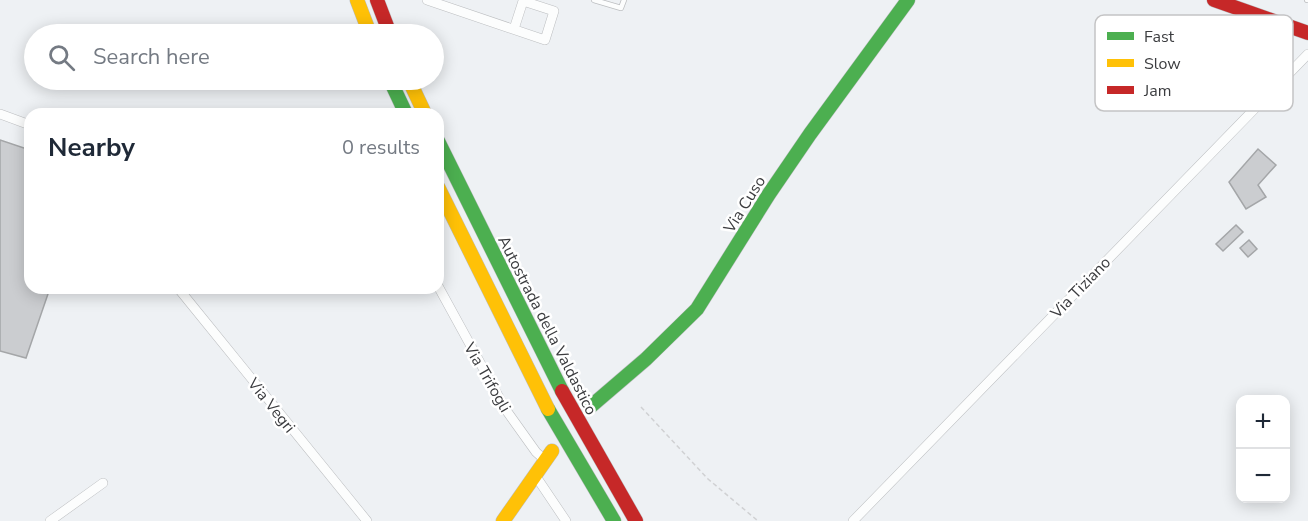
<!DOCTYPE html>
<html lang="en">
<head>
<meta charset="utf-8">
<style>
  body { margin:0; font-family:"Nunito Sans",sans-serif; background:#f2f2f3; color:#1f2937 }
  .controls { position:absolute; right:18px; bottom:18px; display:grid; overflow:hidden; border-radius:12px; box-shadow:0 3px 15px #0003 }
  .controls button { width:54px; height:54px; display:grid; place-items:center; padding:0; border:0; border-bottom:2px solid #e0e1e3; background:#fff; color:#1f2937; font:30px sans-serif }
  .list { margin:0; padding:0; list-style:none }
  h2 { display:flex; justify-content:space-between; align-items:center; height:78px; margin:0; padding:0 24px; font-size:26px }
  h2 small { font-size:20px; font-weight:400; color:#747a83 }
  .icon { flex:none; width:33px; height:33px; fill:none; stroke:currentColor; stroke-width:2; stroke-linecap:round; stroke-linejoin:round }
  .map { position:relative; flex:none; width:1308px; height:521px; overflow:hidden }
  .search { position:absolute; background:#fff; box-shadow:0 3px 15px #0003; left:24px; top:24px; width:420px; height:66px; display:flex; align-items:center; gap:15px; box-sizing:border-box; padding:0 21px; border-radius:33px; color:#747a83; font-size:22px }
  .panel { position:absolute; background:#fff; box-shadow:0 3px 15px #0003; left:24px; top:108px; width:420px; height:186px; border-radius:18px }
  .map>svg:first-child { display:block }
</style>
</head>
<body>
<div class="map">
<svg width="1308" height="521" viewBox="0 0 1308 521">
  <rect width="100%" height="100%" fill="#eef1f4"/>
  <!-- building -->
  <path fill="#cbcdd0" stroke="#a4a6a8" stroke-width="1.5" d="M 0,140 L 30,150 L 30,288 L 50,288 L 26,358 L 0,351 Z
    M 1258,149 L 1276,165 L 1258,185 L 1266,197 L 1246,209 L 1229,182 Z
    M 1236,225 L 1243,232 L 1223,251 L 1216,244 Z
    M 1249,240 L 1257,249 L 1248,257 L 1240,248 Z"/>
  <g fill="none" stroke-linecap="round" stroke-linejoin="round">
    <!-- lane casing -->
    <g stroke="#bcbec0" stroke-width="6">
      <path id="lane" d="M 594,0 L 621,8 L 624,0
        M 1307,0 L 1308,0"/>
    </g>
    <!-- street casing -->
    <g stroke="#bcbec0" stroke-width="10">
      <path id="street" d="M 427,0 L 545,40 L 554,11 L 523,1 L 514,29
        M 0,114 L 30,125
        M 438,286 L 506,410 L 536,452 L 546,461
        M 178,288 L 367,521
        M 535,475 L 566,521
        M 50,521 L 103,483
        M 853,521 L 1308,54"/>
    </g>
    <!-- fast casing -->
    <g stroke="#bcbec0" stroke-width="15">
      <path id="fast" d="M 390,80 L 406,114
        M 438,141 L 562,391
        M 590,407 L 646,359 L 697,309 L 769,194 L 810,134 L 908,0
        M 548,409 L 614,521"/>
    </g>
    <!-- slow casing -->
    <g stroke="#bcbec0" stroke-width="15">
      <path id="slow" d="M 357,0 L 370,34
        M 409,80 L 425,114
        M 438,187 L 548,409
        M 503,521 L 552,451"/>
    </g>
    <!-- jam casing -->
    <g stroke="#bcbec0" stroke-width="15">
      <path id="jam" d="M 377,0 L 390,34
        M 1214,0 L 1308,33
        M 562,391 L 636,521"/>
    </g>
    <!-- path -->
    <path stroke="#d0d1d3" stroke-width="1.5" stroke-dasharray="4.5 3" stroke-linecap="butt" d="M 641,407 L 708,479 L 758,521"/>
    <!-- lane -->
    <use href="#lane" stroke="#fcfdfd" stroke-width="4.5"/>
    <!-- street -->
    <use href="#street" stroke="#fcfdfd" stroke-width="9"/>
    <!-- fast -->
    <use href="#fast" stroke="#4caf50" stroke-width="14"/>
    <!-- slow -->
    <use href="#slow" stroke="#ffc107" stroke-width="14"/>
    <!-- jam -->
    <use href="#jam" stroke="#c62828" stroke-width="14"/>
  </g>
  <g text-anchor="middle" stroke-width="5" stroke-linejoin="round" paint-order="stroke">
    <!-- street labels -->
    <g font-size="16" fill="#3b3c3f" stroke="#fff">
      <text transform="translate(744 204) rotate(-58)" y="6">Via Cuso</text>
      <text transform="translate(1080 287) rotate(-46)" y="6">Via Tiziano</text>
      <text transform="translate(548 325) rotate(63)" y="6">Autostrada della Valdastico</text>
      <text transform="translate(488 377) rotate(60)" y="6">Via Trifogli</text>
      <text transform="translate(272 405) rotate(51)" y="6">Via Vegri</text>
    </g>
  </g>
  <!-- legend -->
  <rect x="1095" y="15" width="198" height="96" rx="9" fill="#fff" stroke="#c4c4c5" stroke-width="1.5"/>
  <rect x="1107" y="32" width="27" height="8" fill="#4caf50"/>
  <rect x="1107" y="59" width="27" height="8" fill="#ffc107"/>
  <rect x="1107" y="86" width="27" height="8" fill="#c62828"/>
  <g font-size="16" fill="#3b3c3f">
    <text x="1144" y="42">Fast</text>
    <text x="1144" y="69">Slow</text>
    <text x="1144" y="96">Jam</text>
  </g>
</svg>
<div class="controls">
<button>+</button>
<button>−</button>
</div>
<div class="search"><svg class="icon" aria-label="search" viewBox="0 0 24 24"><circle cx="10" cy="10" r="6"/><path d="M15 15l6 6"/></svg>Search here</div>
<section class="panel">
<h2>Nearby<small>0 results</small></h2>
<ul class="list">
</ul>
</section>
</div>
</body>
</html>
